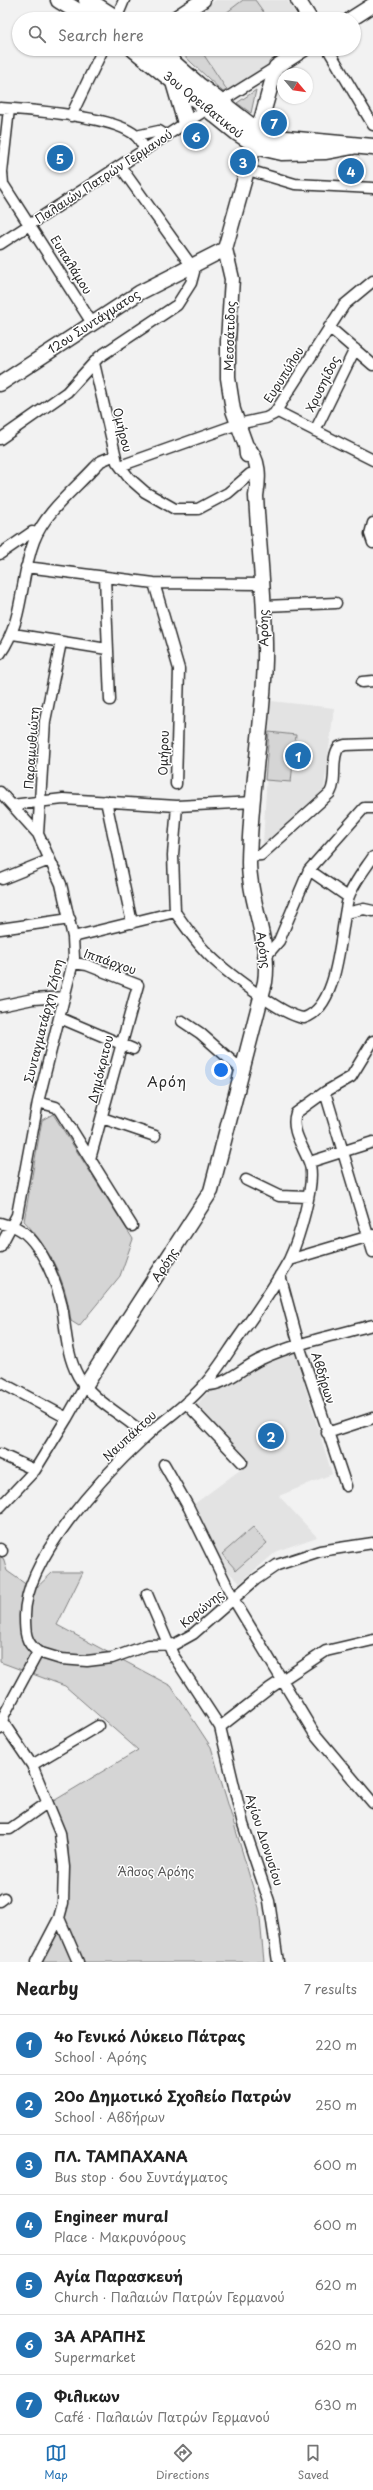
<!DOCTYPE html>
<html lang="en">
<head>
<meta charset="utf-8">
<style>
  body { margin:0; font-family:"Playpen Sans",sans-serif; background:#f2f2f2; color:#222 }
  .compass { position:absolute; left:277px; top:68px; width:36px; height:36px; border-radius:50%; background:#fff; box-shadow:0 1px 3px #0004; rotate:119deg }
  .you { position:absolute; left:221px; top:1070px; width:14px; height:14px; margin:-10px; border:3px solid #fff; border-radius:50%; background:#1a73e8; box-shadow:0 0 0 6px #1a73e833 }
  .badge { display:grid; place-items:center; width:26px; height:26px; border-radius:50%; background:#1f6fb2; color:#fff; font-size:13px; font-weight:700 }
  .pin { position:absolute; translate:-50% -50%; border:2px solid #fff; box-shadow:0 1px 4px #0006 }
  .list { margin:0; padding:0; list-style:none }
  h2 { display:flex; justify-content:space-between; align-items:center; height:52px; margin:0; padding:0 16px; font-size:17px }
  h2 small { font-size:13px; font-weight:400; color:#767676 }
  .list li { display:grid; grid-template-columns:26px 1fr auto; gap:12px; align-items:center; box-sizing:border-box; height:60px; padding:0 16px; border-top:1px solid #e0e0e0 }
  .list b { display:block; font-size:15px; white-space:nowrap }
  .list p { margin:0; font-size:13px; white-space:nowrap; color:#767676 }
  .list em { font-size:13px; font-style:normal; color:#767676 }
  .icon { flex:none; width:22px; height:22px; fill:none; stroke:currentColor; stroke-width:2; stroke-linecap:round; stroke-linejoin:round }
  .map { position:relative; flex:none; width:373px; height:1962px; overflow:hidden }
  .search { position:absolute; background:#fff; box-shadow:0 1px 3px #0004; left:12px; right:12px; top:12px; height:44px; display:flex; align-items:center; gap:10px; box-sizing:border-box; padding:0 14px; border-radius:22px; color:#767676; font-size:15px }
  .sheet { height:472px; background:#fff }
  nav { display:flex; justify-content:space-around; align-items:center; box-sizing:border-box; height:56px; border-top:1px solid #e0e0e0; background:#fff; font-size:11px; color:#767676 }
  nav a { display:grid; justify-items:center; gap:2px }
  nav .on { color:#1f6fb2 }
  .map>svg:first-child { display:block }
</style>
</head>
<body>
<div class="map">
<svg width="373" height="1962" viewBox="0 0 373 1962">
  <rect width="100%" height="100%" fill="#f2f2f2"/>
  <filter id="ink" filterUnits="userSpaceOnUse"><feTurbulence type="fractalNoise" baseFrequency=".025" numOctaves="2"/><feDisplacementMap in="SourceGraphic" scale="8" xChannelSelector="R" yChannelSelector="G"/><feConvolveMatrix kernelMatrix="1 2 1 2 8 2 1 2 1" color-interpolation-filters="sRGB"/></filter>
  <g filter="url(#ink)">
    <!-- built -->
    <path fill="#e3e3e3" d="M 216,0 L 287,0 L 299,19 L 186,19 Z
      M 200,49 L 291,49 L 227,90 Z
      M 271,701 L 334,708 L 324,789 L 263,844 Z
      M 294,1350 L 332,1474 L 279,1496 L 317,1537 L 277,1551 L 240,1583 L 221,1565 L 193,1505 L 248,1464 L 195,1407 L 209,1391 L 258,1365 Z"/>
    <!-- green -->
    <path fill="#d5d5d5" stroke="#808080" d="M 243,0 L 255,0 L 265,14 L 257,19 L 218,19 Z
      M 177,49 L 200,49 L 227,90 L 223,92 Z
      M 256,90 L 251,113 L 237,103 Z
      M 269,732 L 296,735 L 291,782 L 265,780 Z
      M 53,1114 L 133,1239 L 120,1276 L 79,1326 L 71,1321 C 66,1281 51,1250 24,1221 L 42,1120 Z
      M 253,1527 L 267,1543 L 236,1570 L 222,1554 Z
      M 0,1557 L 3,1558 L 7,1571 L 34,1590 L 53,1572 L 83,1572 L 57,1625 L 171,1686 L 211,1747 L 259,1908 L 264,1962 L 40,1962 L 67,1906 L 68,1848 L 65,1832 L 52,1802 L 138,1750 L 65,1686 L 0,1662 Z"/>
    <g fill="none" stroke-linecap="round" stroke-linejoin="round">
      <!-- street casing -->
      <g stroke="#2b2b2b" stroke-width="13">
        <path id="street" d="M 116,19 L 124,0
          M 328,49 L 373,125
          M 220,102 L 276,67
          M 0,108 C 30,110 113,116 135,135 C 140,139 142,144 145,150
          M 9,109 L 2,172 L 3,184 L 92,323
          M 71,116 L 103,49
          M 136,136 L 159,131 L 167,136
          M 248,170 L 295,184 L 373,188
          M 0,244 L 207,109
          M 329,327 L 373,365
          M 94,363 L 117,462 L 129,478 L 145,492 L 175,509 L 198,509 L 228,493 L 250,474
          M 278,412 L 373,460
          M 315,431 L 355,349
          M 0,439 L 67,392 L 99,357 L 177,305 L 191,283 L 194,272 L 191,265 L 120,166
          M 120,466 L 238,424 L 266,418 L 274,414 L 344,305 L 373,281
          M 373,523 L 370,534 L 373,543
          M 0,554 L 32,532 L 37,533
          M 26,567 L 154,583 L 263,584
          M 105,577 L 110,700
          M 154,583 L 179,669 L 176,784
          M 264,606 L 336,603
          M 13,634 L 107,649
          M 0,654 C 25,618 19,580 34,541 C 45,512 74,490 95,467 L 101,461 L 115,455
          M 362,682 L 373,681
          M 0,792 L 38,834 L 61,884 L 73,937 L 74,958 L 38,1102 L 17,1215 L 0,1247
          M 106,801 L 132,923
          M 12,805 L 63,799 L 177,806 L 254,802
          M 38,834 L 45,721 L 61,642
          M 249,856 L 261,855 L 330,793 C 338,779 330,759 339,747 L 345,745 L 373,744
          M 309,870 L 348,897
          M 2,879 L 49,860
          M 175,912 L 173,855 L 177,806
          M 346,913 L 364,909 L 373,911
          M 0,929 L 70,919
          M 73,937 L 175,912 C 185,926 195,941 207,953 C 222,969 284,1017 304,1018 C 340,1007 340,929 348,899 C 352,885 365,869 373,857
          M 266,956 L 279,941 L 309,870 L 364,808 L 373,808
          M 73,963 L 87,965 L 138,985 L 90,1159
          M 0,1006 L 33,999 L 65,997
          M 60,1018 L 133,1049
          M 182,1021 L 200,1033 L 242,1070
          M 325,1092 L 373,1252
          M 38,1102 L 56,1107 L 60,1111 L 132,1226
          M 102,1118 L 155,1136
          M 310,1162 L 373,1142
          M 246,1180 L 279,1196 L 308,1197
          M 0,1223 C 6,1225 12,1226 17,1228 C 41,1240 59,1287 63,1312 C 66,1333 67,1356 78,1376 C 93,1402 126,1416 146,1436
          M 289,1260 C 298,1241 317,1181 309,1162 C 303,1146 290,1130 296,1113 L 325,1092 L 351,1077 L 373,1041
          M 280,1275 L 299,1345 L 346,1486
          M 0,1382 L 67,1418 L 85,1386
          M 204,1385 C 224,1387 242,1368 259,1360 C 295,1343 335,1335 373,1325
          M 186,1403 L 242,1462
          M 327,1433 L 373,1418
          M 0,1454 L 35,1470
          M 164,1464 L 189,1508 L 234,1600 L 314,1733 L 373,1803
          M 0,1507 L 35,1470 L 67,1418
          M 0,1549 L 2,1551
          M 147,1594 L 173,1655 L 220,1727 L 243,1824 L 269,1901 L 278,1962
          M 38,1652 L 61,1659 L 87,1661 L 112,1658 L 148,1645 L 175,1644 L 193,1634 L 255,1580 L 277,1565 L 320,1551 L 373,1543
          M 0,1718 L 32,1765 L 60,1833 L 64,1867 L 63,1903 L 59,1918 L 78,1962
          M 220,1727 L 270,1688 L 326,1651 L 373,1640
          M 0,1729 L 4,1715 L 38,1652 C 25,1642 25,1632 25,1617 C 24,1559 104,1475 145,1437 C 165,1419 187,1405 204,1385 C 217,1371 227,1354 238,1338 C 256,1313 274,1287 289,1260 L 373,1235
          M 32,1765 L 98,1726
          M 0,1829 L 10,1829 L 47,1803
          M 0,1901 L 4,1898
          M 36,1962 L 59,1918"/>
      </g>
      <!-- secondary casing -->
      <g stroke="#2b2b2b" stroke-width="17">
        <path id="secondary" d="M 298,0 L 310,19
          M 174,19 L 203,0
          M 351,19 L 373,5
          M 0,384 L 139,293 L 225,249
          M 247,455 L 246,446 L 233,410 L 228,378 L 228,341 L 232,279 L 225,249 L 276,67 L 304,49
          M 85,1386 L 211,1191 L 265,982 C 271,942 249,903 249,862 C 250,795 263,727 265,660 C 266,605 259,551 256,496 C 259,478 260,459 246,446"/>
      </g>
      <!-- primary casing -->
      <g stroke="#2b2b2b" stroke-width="19">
        <path id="primary" d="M 59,0 L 90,19
          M 87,0 L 117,19
          M 134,49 L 238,133 L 260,147 L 282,152 L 326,151 L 353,146
          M 157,49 L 198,85 L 261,134 L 286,139 L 373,147
          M 174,82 L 186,123"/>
      </g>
      <!-- street -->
      <use href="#street" stroke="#fff" stroke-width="10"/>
      <!-- secondary -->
      <use href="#secondary" stroke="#fff" stroke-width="14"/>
      <!-- primary -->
      <use href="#primary" stroke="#fff" stroke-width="16"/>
    </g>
  </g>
  <g text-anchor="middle" stroke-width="3" stroke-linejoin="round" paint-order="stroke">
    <!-- street labels -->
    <g font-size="12" fill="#2b2b2b" stroke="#fff">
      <text transform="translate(203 105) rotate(39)" y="4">3ου Ορειβατικού</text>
      <text transform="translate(104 177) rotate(-33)" y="4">Παλαιών Πατρών Γερμανού</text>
      <text transform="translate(71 265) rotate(58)" y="4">Ευπαλάμου</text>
      <text transform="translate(94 322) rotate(-33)" y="4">12ου Συντάγματος</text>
      <text transform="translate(230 336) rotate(-88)" y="4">Μεσσάτιδος</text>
      <text transform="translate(284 375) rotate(-58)" y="4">Ευρυπύλου</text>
      <text transform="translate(323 384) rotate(-64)" y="4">Χρυσηίδος</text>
      <text transform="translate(122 430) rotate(76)" y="4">Ομήρου</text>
      <text transform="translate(264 628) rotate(-91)" y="4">Αρόης</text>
      <text transform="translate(32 748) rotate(-86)" y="4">Παραμυθιώτη</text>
      <text transform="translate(164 753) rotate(-88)" y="4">Ομήρου</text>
      <text transform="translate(263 950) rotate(81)" y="4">Αρόης</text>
      <text transform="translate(110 962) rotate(19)" y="4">Ιππάρχου</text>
      <text transform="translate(44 1021) rotate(-76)" y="4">Συνταγματάρχη Ζήση</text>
      <text transform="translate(101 1069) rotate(-76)" y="4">Δημόκριτου</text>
      <text transform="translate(165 1265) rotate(-57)" y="4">Αρόης</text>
      <text transform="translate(323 1378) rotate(73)" y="4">Αβδήρων</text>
      <text transform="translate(130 1436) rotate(-43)" y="4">Ναυπάκτου</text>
      <text transform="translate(202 1609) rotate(-39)" y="4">Κορώνης</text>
      <text transform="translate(264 1840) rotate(72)" y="4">Αγίου Διονυσίου</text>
    </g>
    <!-- park labels -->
    <g font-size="12" fill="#565656" stroke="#fff">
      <text x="156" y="1876">Άλσος Αρόης</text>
    </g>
    <!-- quarter labels -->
    <g font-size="14" letter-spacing="1" fill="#2b2b2b" stroke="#fff">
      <text x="167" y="1087">Αρόη</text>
    </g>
  </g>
</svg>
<svg class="compass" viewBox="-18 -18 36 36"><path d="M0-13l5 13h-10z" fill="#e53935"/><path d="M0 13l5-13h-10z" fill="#767676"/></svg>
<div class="you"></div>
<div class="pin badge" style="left:298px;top:756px">1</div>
<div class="pin badge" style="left:271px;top:1436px">2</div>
<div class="pin badge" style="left:243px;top:162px">3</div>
<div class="pin badge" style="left:351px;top:171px">4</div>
<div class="pin badge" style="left:60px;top:158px">5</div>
<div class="pin badge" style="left:196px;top:136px">6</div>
<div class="pin badge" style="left:274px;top:123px">7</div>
<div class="search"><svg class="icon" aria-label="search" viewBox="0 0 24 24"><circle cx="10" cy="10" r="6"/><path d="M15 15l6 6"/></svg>Search here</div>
</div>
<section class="sheet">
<h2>Nearby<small>7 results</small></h2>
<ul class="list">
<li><span class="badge">1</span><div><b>4ο Γενικό Λύκειο Πάτρας</b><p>School · Αρόης</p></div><em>220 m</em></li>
<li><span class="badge">2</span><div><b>20ο Δημοτικό Σχολείο Πατρών</b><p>School · Αβδήρων</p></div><em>250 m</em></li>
<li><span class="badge">3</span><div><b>ΠΛ. ΤΑΜΠΑΧΑΝΑ</b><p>Bus stop · 6ου Συντάγματος</p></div><em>600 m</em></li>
<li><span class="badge">4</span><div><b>Engineer mural</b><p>Place · Μακρυνόρους</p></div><em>600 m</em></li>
<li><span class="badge">5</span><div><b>Αγία Παρασκευή</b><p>Church · Παλαιών Πατρών Γερμανού</p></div><em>620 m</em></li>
<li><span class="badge">6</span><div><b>3Α ΑΡΑΠΗΣ</b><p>Supermarket</p></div><em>620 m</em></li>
<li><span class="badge">7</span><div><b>Φιλικων</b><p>Café · Παλαιών Πατρών Γερμανού</p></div><em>630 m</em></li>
</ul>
</section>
<nav>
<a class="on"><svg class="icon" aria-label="map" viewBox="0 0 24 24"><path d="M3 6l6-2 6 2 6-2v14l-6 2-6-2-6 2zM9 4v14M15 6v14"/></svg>Map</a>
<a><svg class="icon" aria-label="directions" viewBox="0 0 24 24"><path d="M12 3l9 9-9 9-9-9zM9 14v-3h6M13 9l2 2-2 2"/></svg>Directions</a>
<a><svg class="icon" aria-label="saved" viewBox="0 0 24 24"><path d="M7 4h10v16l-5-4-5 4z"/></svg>Saved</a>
</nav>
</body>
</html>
